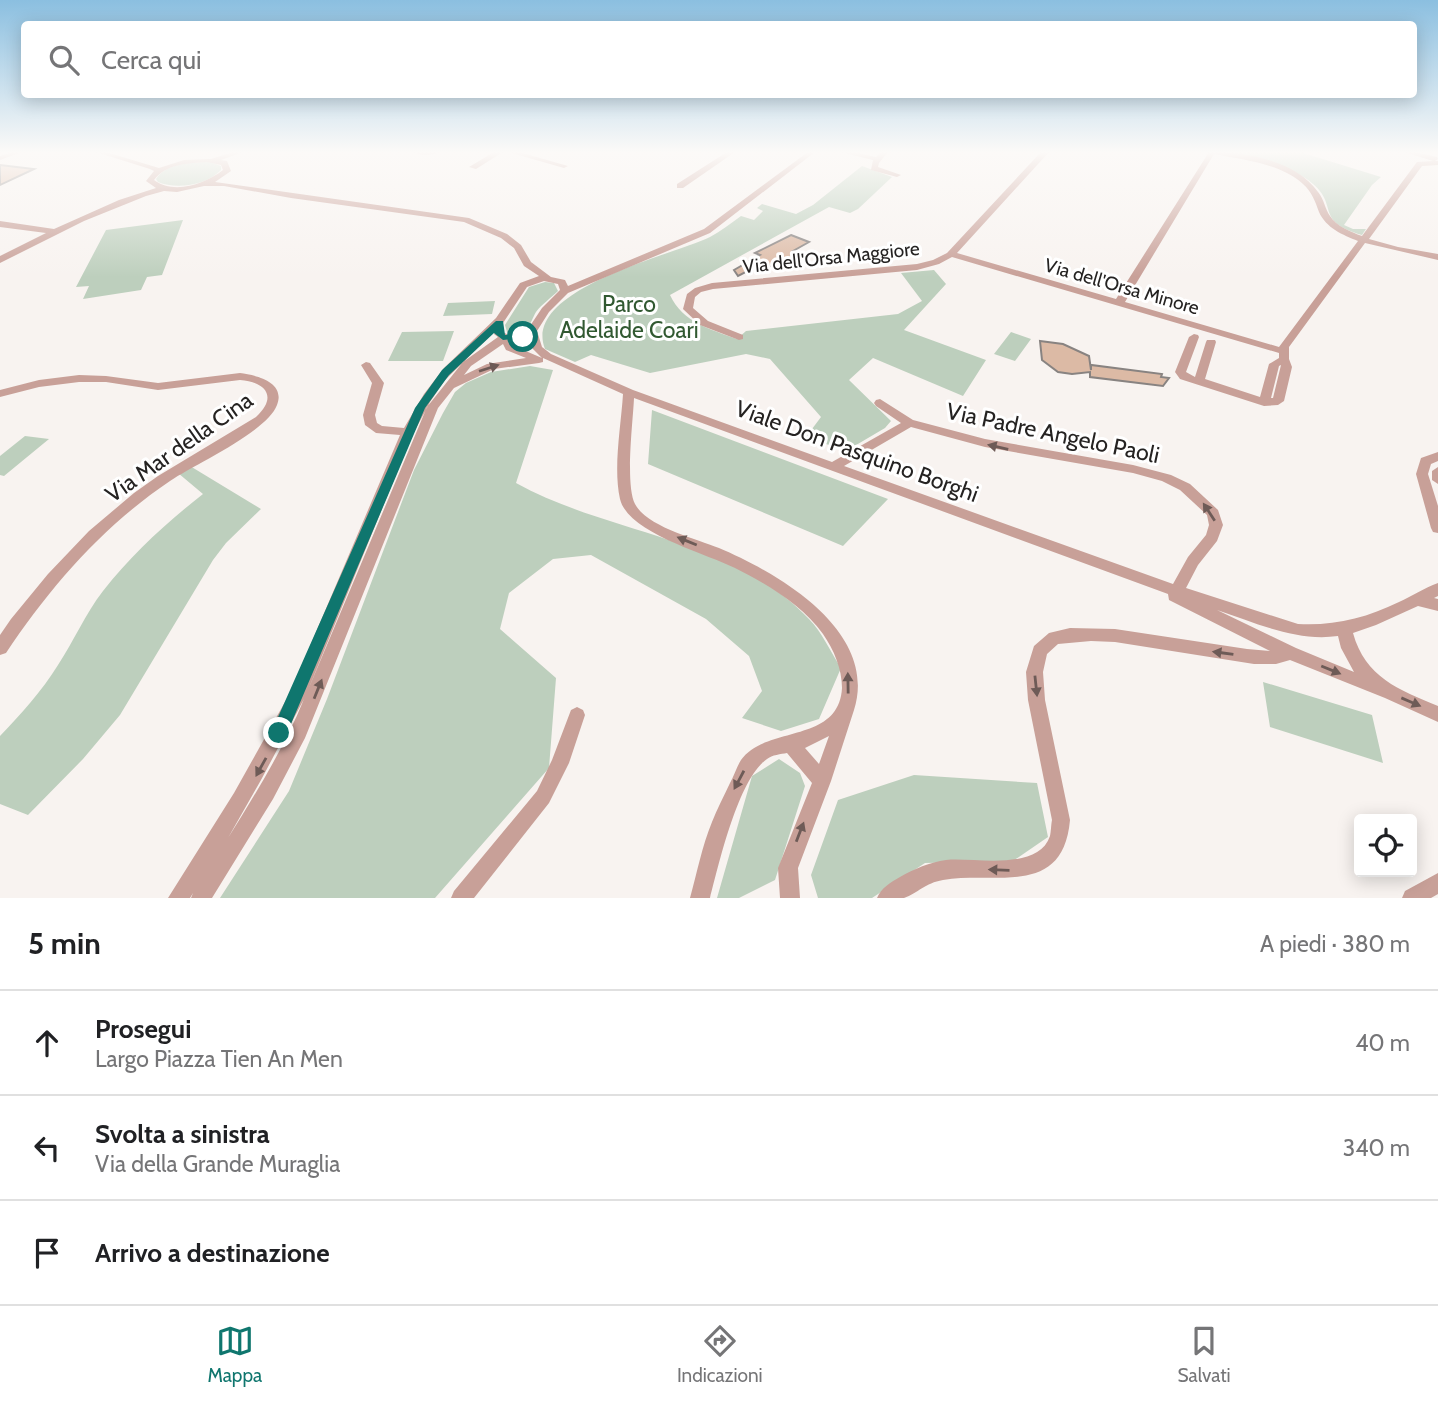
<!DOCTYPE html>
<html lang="it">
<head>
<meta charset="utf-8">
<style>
  body { margin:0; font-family:Cabin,sans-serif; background:#f6f6f6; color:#202124 }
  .controls { position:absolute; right:21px; bottom:21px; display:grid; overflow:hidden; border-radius:7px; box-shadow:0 4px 18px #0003 }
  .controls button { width:63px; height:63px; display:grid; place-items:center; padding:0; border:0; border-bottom:2px solid #e0e0e0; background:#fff; color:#202124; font:35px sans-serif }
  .stop { position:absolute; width:21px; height:21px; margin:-16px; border:5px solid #0f766e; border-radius:50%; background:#fff }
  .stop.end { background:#0f766e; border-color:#fff; box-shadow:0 2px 7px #0008 }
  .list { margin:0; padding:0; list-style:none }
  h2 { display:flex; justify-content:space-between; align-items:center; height:91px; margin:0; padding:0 28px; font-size:30px }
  h2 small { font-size:23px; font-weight:400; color:#757577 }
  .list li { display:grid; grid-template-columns:46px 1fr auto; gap:21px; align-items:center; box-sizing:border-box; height:105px; padding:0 28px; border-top:2px solid #e0e0e0 }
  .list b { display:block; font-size:26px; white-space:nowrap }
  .list p { margin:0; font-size:23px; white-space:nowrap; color:#757577 }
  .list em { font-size:23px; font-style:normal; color:#757577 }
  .icon { flex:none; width:38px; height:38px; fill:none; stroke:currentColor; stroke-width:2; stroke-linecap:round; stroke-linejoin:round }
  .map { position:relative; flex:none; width:1438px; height:898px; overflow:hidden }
  .search { position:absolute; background:#fff; box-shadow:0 4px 18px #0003; left:21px; right:21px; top:21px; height:77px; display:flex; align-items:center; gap:18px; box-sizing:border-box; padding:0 24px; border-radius:7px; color:#757577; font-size:26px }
  .sheet { height:406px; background:#fff }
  nav { display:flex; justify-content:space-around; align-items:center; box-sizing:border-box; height:98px; border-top:2px solid #e0e0e0; background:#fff; font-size:19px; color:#757577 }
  nav a { display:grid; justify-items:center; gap:4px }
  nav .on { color:#0f766e }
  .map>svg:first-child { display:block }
</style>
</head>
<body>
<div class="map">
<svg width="1438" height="898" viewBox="0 0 1438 898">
  <rect width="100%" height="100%" fill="#f8f3f0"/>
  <!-- green -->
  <path fill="#bdcfbd" d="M 1227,152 L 1300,152 L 1381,177 L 1372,185 L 1344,225 L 1353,229 L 1366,229 L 1362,235 C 1314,221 1339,206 1313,184 C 1291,165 1256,158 1227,152 Z
    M 210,162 L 221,166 L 221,170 C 207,185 177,190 158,182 L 156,179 C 166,163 192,162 210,162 Z
    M 862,166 L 892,177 L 858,209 L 850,213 L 829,207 L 670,295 C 683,323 710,329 737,339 L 746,331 L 898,314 L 922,301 L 901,273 L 934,270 L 946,284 L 904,330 L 986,360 L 963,396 L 873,358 L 849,380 L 891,421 L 885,428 L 846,451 L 806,437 L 821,417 L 770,359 L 746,354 L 650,373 L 591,355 L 575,362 L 545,349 C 521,289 673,255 710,237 C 721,231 731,223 741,216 L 754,220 L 763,211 L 757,208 L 762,204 L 796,214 L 813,205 Z
    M 183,220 L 162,275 L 147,277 L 141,290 L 83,299 L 89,286 L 76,287 L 106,230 Z
    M 545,282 L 554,283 L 558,291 C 551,298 542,304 536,312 C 528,326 528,339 507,332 L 505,325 L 529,287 Z
    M 495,301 L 492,314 L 443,316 L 448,303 Z
    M 454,331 L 443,361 L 388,361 L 402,332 Z
    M 1011,332 L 1031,339 L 1015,361 L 994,354 Z
    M 530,366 L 553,370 L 516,483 C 610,535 731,537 809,619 C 822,632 831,653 841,668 L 819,719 L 781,731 L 742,718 L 762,691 L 749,656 L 706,619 L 591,555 L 553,559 L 509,593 L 500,629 L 556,678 L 549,768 L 435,898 L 220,898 L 289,791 L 327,699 L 414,470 L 443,413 L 455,392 L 466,383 L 491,372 Z
    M 652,410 L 888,499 L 843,546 L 648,464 Z
    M 25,436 L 49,439 L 4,476 L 0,475 L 0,456 Z
    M 190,466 L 261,509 L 226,543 L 213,560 L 120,715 L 83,759 L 28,815 L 0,804 L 0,736 C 21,714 42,691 58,665 C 74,641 85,614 103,591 C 132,554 166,523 203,494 L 178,473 Z
    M 1263,682 L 1372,715 L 1383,763 L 1270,727 Z
    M 779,759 L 800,773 L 805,786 L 775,880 L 739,898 L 717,898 L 752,776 Z
    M 914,775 L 1037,783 L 1048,837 L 1013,861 L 925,863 L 872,898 L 818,898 L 811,875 L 838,800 Z"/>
  <!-- building -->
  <path fill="#dcbaa5" stroke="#888381" stroke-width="2" d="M 0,165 L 34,169 L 0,185 Z
    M 791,235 L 809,242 L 793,251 L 803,255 L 775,268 L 763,263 L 738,276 L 734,270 L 760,255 L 755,253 Z
    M 1040,341 L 1063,344 L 1089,356 L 1091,370 L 1091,365 L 1162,374 L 1161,377 L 1169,378 L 1163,386 L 1090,377 L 1090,372 L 1072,374 L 1058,372 L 1042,360 Z"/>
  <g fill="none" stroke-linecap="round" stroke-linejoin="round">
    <!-- minor -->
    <path fill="#c8a098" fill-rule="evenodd" d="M 12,152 L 22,152 L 0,160 L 0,156 Z
      M 96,152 L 106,152 L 159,168 L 184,160 L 211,159 L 233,152 L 243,152 L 221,160 L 227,161 L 231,171 L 215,182 L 469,218 L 507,234 L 521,245 L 531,262 L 551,277 L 565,280 L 568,286 L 704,229 L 808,152 L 815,152 L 710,233 L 568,293 L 549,312 L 537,331 L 542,347 L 551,354 L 633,390 L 832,462 L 901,423 L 876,406 L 874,403 L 876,400 L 880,399 L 913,420 L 985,439 L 1133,465 L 1171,475 L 1190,484 L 1218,510 L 1223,525 L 1217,541 L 1198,565 L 1186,588 L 1298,624 C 1334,626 1366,618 1399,602 C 1412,596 1424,588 1438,583 L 1438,596 L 1434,598 L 1438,599 L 1438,611 L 1418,606 L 1376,625 L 1353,633 C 1365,677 1399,690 1438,706 L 1438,722 L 1385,698 L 1290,660 L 1276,664 L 1254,664 L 1115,642 L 1091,641 L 1058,644 L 1047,654 L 1043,672 L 1045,700 L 1070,820 C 1063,898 996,871 943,880 C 925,883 918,893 904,898 C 897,898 885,898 877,898 C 881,888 891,882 900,877 C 914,869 930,862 946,860 C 974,857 1038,872 1050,836 C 1051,832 1051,825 1052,820 L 1028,700 L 1026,672 L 1034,646 L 1049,633 L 1070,628 L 1115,629 L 1247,649 L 1270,651 L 1169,600 L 1168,594 L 634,398 C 633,422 625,484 635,504 C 647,527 697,539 719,548 C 778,573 879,631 854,710 L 831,781 L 798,868 L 800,898 L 780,898 L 778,868 L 812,783 L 787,753 C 781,754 772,755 767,759 C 738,779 719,864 710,898 L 690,898 C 697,873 702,846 712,822 C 717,809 724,796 730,783 C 734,776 737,766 741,760 C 766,725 839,744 842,688 C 842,669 834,650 823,634 C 802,605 767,584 735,568 C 705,553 628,533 620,499 C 613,468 621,426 623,394 L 543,358 L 543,362 L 539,363 L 494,369 L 454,388 L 438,408 L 305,738 L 273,799 L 212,898 L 191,898 L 193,893 L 190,898 L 168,898 L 234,793 L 290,693 L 400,435 L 376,433 L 365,425 L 363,415 L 372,383 L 361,365 L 366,362 L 370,363 L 384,383 L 375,415 L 377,423 L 382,426 L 404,428 L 424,394 L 444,368 L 496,318 L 520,283 L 539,276 L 524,266 L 514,248 L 501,238 L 464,222 L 291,198 L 224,186 L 204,186 L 177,192 L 164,191 L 146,196 L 84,221 L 0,263 L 0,256 L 46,233 L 0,227 L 0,221 L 54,229 L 119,200 L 156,188 L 146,181 L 154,171 L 150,169 ZM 207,162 L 221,165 L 223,170 C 205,184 174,195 154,180 C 166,164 188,163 207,162 ZM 544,281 L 558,284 L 560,290 L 542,308 L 526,332 L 510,336 L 503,332 L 495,332 L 494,334 L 498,337 L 463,362 L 427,407 L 308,690 L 411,438 L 430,402 L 445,380 L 503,323 L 527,287 ZM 529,337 L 532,348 L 542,358 L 514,346 L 513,341 ZM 503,344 L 506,350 L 526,358 L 487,364 L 464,375 L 471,366 ZM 911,427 L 985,447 L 1133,473 L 1162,481 L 1180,490 L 1207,515 L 1209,525 L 1206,535 L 1188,557 L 1173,584 L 844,466 ZM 1217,610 C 1256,623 1296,642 1338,636 L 1341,648 L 1354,672 L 1296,648 ZM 304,699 C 284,748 256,793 228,838 L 261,780 ZM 829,736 L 819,764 L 805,748 Z
      M 414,152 L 438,152 C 433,156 419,156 414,152 Z
      M 494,152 L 503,152 L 476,169 L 469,167 Z
      M 508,152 L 519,152 L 568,166 L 564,168 Z
      M 727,152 L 735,152 L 683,188 L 677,188 L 677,184 Z
      M 840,152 L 853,152 L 876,157 L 881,152 L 888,152 L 879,163 L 878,167 L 901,175 L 897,177 L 871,170 L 873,160 Z
      M 1041,152 L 1049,152 L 957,253 L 1116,299 L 1209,152 C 1245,152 1296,160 1318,192 C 1324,199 1325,209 1330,216 C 1336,226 1351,232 1362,236 L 1417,162 L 1433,161 L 1404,152 L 1415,152 L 1437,157 L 1438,159 L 1435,161 L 1438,161 L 1438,165 L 1422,166 L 1369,239 L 1398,247 L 1438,254 L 1438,260 L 1365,243 L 1289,347 L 1289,359 L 1292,367 L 1284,401 L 1278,405 L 1264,406 L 1180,379 L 1175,372 L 1189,337 L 1194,334 L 1198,335 L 1199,337 L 1186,372 L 1195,377 L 1206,342 L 1207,340 L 1215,340 L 1216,342 L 1205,379 L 1260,397 L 1269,364 L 1279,358 L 1279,353 L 952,257 L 939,264 L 917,270 L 713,289 L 701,292 L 695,297 L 693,308 L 708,321 L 743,335 L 743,339 L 739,340 L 700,325 L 683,309 L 687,294 L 695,288 L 712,283 L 917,264 L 933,260 L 947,253 ZM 1214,154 C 1244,160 1279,163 1303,184 C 1312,192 1315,201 1319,212 C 1326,228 1343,235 1358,241 L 1279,347 L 1125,302 ZM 1281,365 L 1273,398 L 1271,398 L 1279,366 Z
      M 240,373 C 256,375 286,382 277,405 C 267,432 195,464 170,481 C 103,526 50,587 6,653 L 0,655 L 0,635 L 11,619 L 48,574 L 89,531 L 134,493 L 158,476 L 256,417 C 278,397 266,382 240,380 L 158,390 L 106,382 L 79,382 L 39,387 L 0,397 L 0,390 L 39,380 L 79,375 L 106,376 L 158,383 Z
      M 1438,452 L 1438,461 L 1431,464 L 1428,474 L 1438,506 L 1438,533 L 1433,532 L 1431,528 L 1416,474 L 1421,458 Z
      M 1438,467 L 1438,484 L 1432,480 L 1432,471 Z
      M 577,707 L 583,710 L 585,715 L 569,763 L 549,803 L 474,898 L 451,898 L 454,891 L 537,791 L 552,760 L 571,710 Z
      M 1438,873 L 1438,894 L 1431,898 L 1402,898 L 1405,891 Z"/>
  </g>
  <!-- one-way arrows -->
  <defs><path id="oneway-solid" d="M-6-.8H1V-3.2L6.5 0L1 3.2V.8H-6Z" transform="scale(1.75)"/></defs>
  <g fill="#6e5b57">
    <use href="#oneway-solid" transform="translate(489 368) rotate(-18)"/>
    <use href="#oneway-solid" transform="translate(998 447) rotate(-167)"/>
    <use href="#oneway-solid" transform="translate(1209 512) rotate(-123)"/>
    <use href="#oneway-solid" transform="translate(687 541) rotate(-158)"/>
    <use href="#oneway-solid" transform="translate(1223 653) rotate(-172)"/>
    <use href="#oneway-solid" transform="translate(1331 670) rotate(22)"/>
    <use href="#oneway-solid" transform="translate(848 683) rotate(-91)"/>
    <use href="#oneway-solid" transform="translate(1036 686) rotate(84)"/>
    <use href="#oneway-solid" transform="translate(318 689) rotate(-68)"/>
    <use href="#oneway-solid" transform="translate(1411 702) rotate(23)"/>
    <use href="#oneway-solid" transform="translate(261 767) rotate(119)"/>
    <use href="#oneway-solid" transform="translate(739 780) rotate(118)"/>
    <use href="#oneway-solid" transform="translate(800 832) rotate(-69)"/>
    <use href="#oneway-solid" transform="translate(999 870) rotate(-178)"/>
  </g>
  <!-- sky -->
  <linearGradient id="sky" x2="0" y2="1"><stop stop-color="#8bbfe0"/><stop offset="0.55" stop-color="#fcfaf8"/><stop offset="1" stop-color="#fcfaf8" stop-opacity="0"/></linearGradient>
  <rect width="1438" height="277" fill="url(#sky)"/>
  <!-- route -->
  <path fill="#0f766e" d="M 496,321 L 503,321 L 505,335 L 523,334 L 527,337 L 503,340 L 494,333 L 449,375 L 425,408 L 285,738 L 279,741 L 273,738 L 271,733 L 415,408 L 442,370 Z"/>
  <g text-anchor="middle" stroke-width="6" stroke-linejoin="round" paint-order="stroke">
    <!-- far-street labels -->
    <g font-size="19" fill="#252322" stroke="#fff">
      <text transform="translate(831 257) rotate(-6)" y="7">Via dell'Orsa Maggiore</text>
      <text transform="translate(1122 286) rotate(16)" y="7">Via dell'Orsa Minore</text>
    </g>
    <!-- park labels -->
    <g font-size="23" fill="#315931" stroke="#fff">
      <text x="629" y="312">Parco<tspan x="629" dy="26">Adelaide Coari</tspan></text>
    </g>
    <!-- street labels -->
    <g font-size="23" fill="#252322" stroke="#fff">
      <text transform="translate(1053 433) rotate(12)" y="8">Via Padre Angelo Paoli</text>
      <text transform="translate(179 447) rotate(-35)" y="8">Via Mar della Cina</text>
      <text transform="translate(857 451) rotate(20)" y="8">Viale Don Pasquino Borghi</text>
    </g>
  </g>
</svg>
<div class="controls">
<button><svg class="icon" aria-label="locate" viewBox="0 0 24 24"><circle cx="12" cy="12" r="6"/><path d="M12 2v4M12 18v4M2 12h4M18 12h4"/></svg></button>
</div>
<div class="stop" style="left:523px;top:337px"></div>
<div class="stop end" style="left:279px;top:733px"></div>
<div class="search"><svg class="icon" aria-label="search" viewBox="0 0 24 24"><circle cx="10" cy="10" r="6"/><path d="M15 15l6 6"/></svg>Cerca qui</div>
</div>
<section class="sheet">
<h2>5 min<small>A piedi · 380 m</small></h2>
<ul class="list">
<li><svg class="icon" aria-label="ahead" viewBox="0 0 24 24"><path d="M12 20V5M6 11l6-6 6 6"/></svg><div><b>Prosegui</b><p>Largo Piazza Tien An Men</p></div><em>40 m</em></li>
<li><svg class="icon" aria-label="left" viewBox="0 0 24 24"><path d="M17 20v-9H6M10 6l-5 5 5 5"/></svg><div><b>Svolta a sinistra</b><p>Via della Grande Muraglia</p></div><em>340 m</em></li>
<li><svg class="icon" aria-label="arrive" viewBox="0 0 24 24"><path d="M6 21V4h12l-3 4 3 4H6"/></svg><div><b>Arrivo a destinazione</b></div></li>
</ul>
</section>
<nav>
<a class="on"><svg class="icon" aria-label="map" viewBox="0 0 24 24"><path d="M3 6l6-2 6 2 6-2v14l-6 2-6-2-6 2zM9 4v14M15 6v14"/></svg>Mappa</a>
<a><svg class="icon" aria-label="directions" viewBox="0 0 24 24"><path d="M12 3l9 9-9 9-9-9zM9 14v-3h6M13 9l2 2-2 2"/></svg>Indicazioni</a>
<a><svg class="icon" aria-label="saved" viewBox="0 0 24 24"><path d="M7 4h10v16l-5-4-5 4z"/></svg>Salvati</a>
</nav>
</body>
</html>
